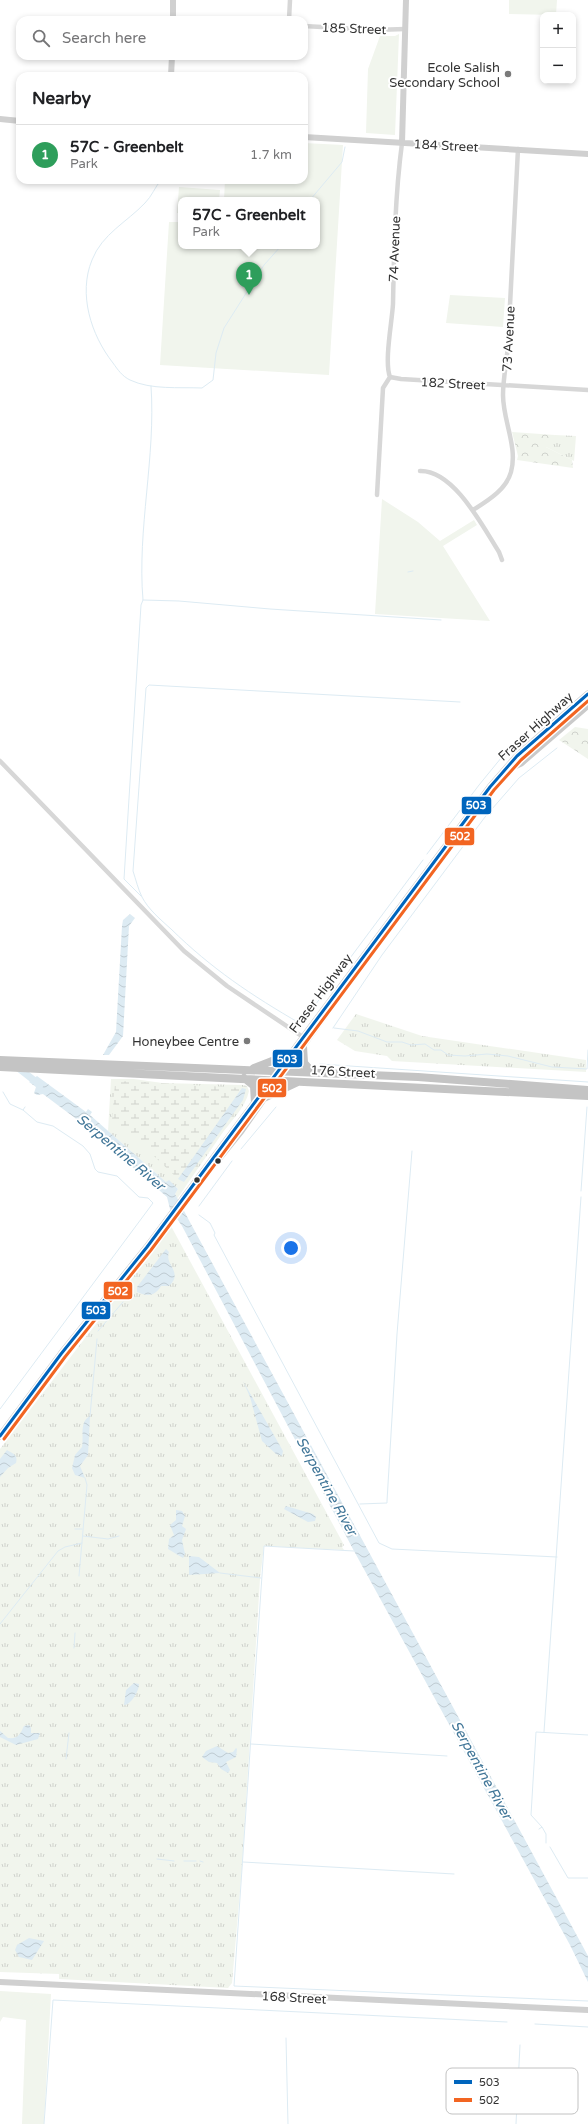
<!DOCTYPE html>
<html lang="en">
<head>
<meta charset="utf-8">
<style>
  body { margin:0; font-family:"Varela Round",sans-serif; background:#f2f2f2; color:#202124 }
  .controls { position:absolute; right:12px; top:12px; display:grid; overflow:hidden; border-radius:8px; box-shadow:0 2px 6px #0003 }
  .controls button { width:36px; height:36px; display:grid; place-items:center; padding:0; border:0; border-bottom:1px solid #e0e0e0; background:#fff; color:#202124; font:20px sans-serif }
  .you { position:absolute; left:291px; top:1248px; width:14px; height:14px; margin:-10px; border:3px solid #fff; border-radius:50%; background:#1a73e8; box-shadow:0 0 0 6px #1a73e833 }
  .badge { display:grid; place-items:center; width:26px; height:26px; border-radius:50%; background:#b45309; color:#fff; font-size:13px; font-weight:700 }
  .pin { position:absolute; translate:-50% -33px; filter:drop-shadow(0 1px 2px #0008) }
  .pin::after { content:''; position:absolute; top:21px; width:14px; height:12px; background:inherit; clip-path:polygon(0 0,100% 0,50% 100%) }
  .popup { position:absolute; left:178px; top:197px; width:142px; height:52px; box-sizing:border-box; display:grid; place-content:center; border-radius:8px; background:#fff; filter:drop-shadow(0 1px 3px #0005); font-size:13px; white-space:nowrap; color:#757577 }
  .popup b { font-size:15px; color:#202124 }
  .popup::after { content:''; position:absolute; left:50%; top:100%; margin-left:-8px; border:8px solid transparent; border-top-color:#fff }
  .list { margin:0; padding:0; list-style:none }
  h2 { display:flex; justify-content:space-between; align-items:center; height:52px; margin:0; padding:0 16px; font-size:17px }
  h2 small { font-size:13px; font-weight:400; color:#757577 }
  .list li { display:grid; grid-template-columns:26px 1fr auto; gap:12px; align-items:center; box-sizing:border-box; height:60px; padding:0 16px; border-top:1px solid #e0e0e0 }
  .list b { display:block; font-size:15px; white-space:nowrap }
  .list p { margin:0; font-size:13px; white-space:nowrap; color:#757577 }
  .list em { font-size:13px; font-style:normal; color:#757577 }
  .icon { flex:none; width:22px; height:22px; fill:none; stroke:currentColor; stroke-width:2; stroke-linecap:round; stroke-linejoin:round }
  .map { position:relative; flex:none; width:588px; height:2124px; overflow:hidden }
  .search { position:absolute; background:#fff; box-shadow:0 2px 6px #0003; left:16px; top:16px; width:292px; height:44px; display:flex; align-items:center; gap:10px; box-sizing:border-box; padding:0 14px; border-radius:12px; color:#757577; font-size:15px }
  .panel { position:absolute; background:#fff; box-shadow:0 2px 6px #0003; left:16px; top:72px; width:292px; height:112px; border-radius:12px }
  .map>svg:first-child { display:block }
</style>
</head>
<body>
<div class="map">
<svg width="588" height="2124" viewBox="0 0 588 2124">
  <defs>
    <pattern id="grass-tufts" width="24" height="20" patternUnits="userSpaceOnUse"><rect width="24" height="20" fill="#f1f5ed"/><path d="M3 7l-1-3M5 7V3M7 7l1-3M15 17l-1-3M17 17v-4M19 17l1-3" fill="none" stroke="#cfd2cc"/></pattern>
    <pattern id="forest-crowns" width="20" height="18" patternUnits="userSpaceOnUse"><rect width="20" height="18" fill="#f1f5ed"/><path d="M2 6a3 3 0 1 1 6 0M12 15a3 3 0 1 1 6 0" fill="none" stroke="#cfd2cc"/></pattern>
    <pattern id="wetland-marsh" width="20" height="14" patternUnits="userSpaceOnUse"><rect width="20" height="14" fill="#f1f5ed"/><path d="M1 5h8M5 5V1M11 12h8M15 12V8" fill="none" stroke="#cfd2cc"/></pattern>
    <pattern id="water-waves" width="16" height="10" patternUnits="userSpaceOnUse"><rect width="16" height="10" fill="#ddebf3"/><path d="M0 5q4-4 8 0t8 0" fill="none" stroke="#becad1"/></pattern>
  </defs>
  <rect width="100%" height="100%" fill="#fff"/>
  <!-- grass -->
  <path fill="url(#grass-tufts)" d="M 555,435 L 576,436 L 574,461 L 546,447 L 546,441 Z
    M 356,1014 L 422,1036 L 586,1060 L 586,1072 L 392,1061 L 387,1056 L 355,1051 L 337,1040 Z
    M 111,1079 L 134,1079 L 162,1083 L 243,1085 L 247,1086 L 249,1091 C 246,1107 230,1122 221,1135 C 206,1157 192,1177 177,1199 L 175,1194 L 178,1189 L 169,1181 L 167,1183 L 108,1131 Z
    M 171,1226 L 344,1545 L 342,1547 L 344,1550 L 264,1546 L 260,1579 L 242,1868 L 232,1983 L 228,1988 L 59,1979 L 59,1974 L 0,1972 L 0,1449 Z"/>
  <!-- forest -->
  <path fill="url(#forest-crowns)" d="M 512,432 L 555,435 L 553,440 L 546,441 L 546,447 L 572,460 L 573,468 L 517,460 L 518,456 Z
    M 575,727 L 588,729 L 588,759 L 559,740 Z"/>
  <!-- wetland -->
  <path fill="url(#wetland-marsh)" d="M 127,1081 L 242,1088 L 242,1090 L 178,1179 L 133,1136 L 112,1120 L 115,1083 Z"/>
  <!-- park -->
  <path fill="#f1f5ed" d="M 509,0 L 557,0 L 556,15 L 509,14 Z
    M 399,34 L 395,135 L 366,133 L 368,69 L 380,36 L 395,36 Z
    M 304,143 L 343,145 L 329,375 L 160,365 L 169,222 L 181,222 L 181,246 L 317,246 L 317,200 L 224,200 L 225,180 L 304,180 Z
    M 179,187 L 220,190 L 219,200 L 181,200 L 181,213 L 177,213 Z
    M 450,295 L 505,298 L 503,327 L 446,323 Z
    M 382,499 L 418,522 L 440,541 L 474,520 L 477,525 L 443,546 L 490,621 L 375,614 Z
    M 0,1991 L 51,1994 L 44,2124 L 22,2124 L 26,2020 L 3,2017 L 0,2022 Z"/>
  <!-- water -->
  <path fill="url(#water-waves)" d="M 130,914 L 135,918 L 129,926 L 123,1036 L 109,1055 L 103,1055 L 116,1032 L 122,926 L 123,920 Z
    M 37,1076 L 86,1112 L 88,1109 L 92,1112 L 90,1115 L 166,1182 L 169,1180 L 178,1189 L 175,1194 L 191,1224 L 588,1956 L 588,1982 L 570,1945 L 354,1551 L 182,1226 L 170,1209 L 167,1197 L 79,1121 L 43,1094 L 37,1095 L 34,1093 L 36,1087 L 29,1082 Z
    M 242,1088 L 246,1089 L 243,1100 L 184,1182 L 178,1179 Z
    M 166,1249 L 169,1252 C 164,1265 184,1272 169,1286 L 161,1286 C 155,1296 148,1297 137,1292 L 137,1287 Z
    M 243,1381 L 283,1451 L 282,1456 L 276,1454 L 262,1441 L 250,1397 Z
    M 90,1416 L 88,1455 L 80,1466 L 85,1478 L 75,1475 L 72,1468 L 75,1455 L 82,1447 C 84,1436 79,1422 90,1416 Z
    M 7,1450 C 14,1454 18,1455 16,1463 L 8,1468 L 0,1477 L 0,1459 Z
    M 286,1506 L 313,1514 L 316,1517 L 315,1521 L 308,1522 L 284,1509 Z
    M 176,1510 L 182,1511 L 185,1516 L 182,1526 L 186,1529 L 182,1540 L 185,1554 L 183,1558 L 168,1549 L 169,1539 L 174,1535 L 170,1525 L 176,1520 Z
    M 189,1556 L 199,1557 L 220,1573 L 189,1575 Z
    M 134,1683 L 139,1684 C 139,1691 131,1705 124,1705 L 126,1690 Z
    M 29,1725 L 31,1728 L 31,1733 L 40,1733 L 38,1739 L 16,1745 L 0,1737 L 0,1731 L 8,1738 C 19,1739 20,1734 24,1726 Z
    M 217,1746 L 228,1753 L 233,1752 L 236,1748 L 237,1749 L 236,1757 L 226,1762 L 230,1770 L 228,1773 L 221,1769 L 217,1763 L 209,1762 L 202,1757 L 206,1751 Z
    M 29,1938 L 44,1941 L 32,1960 L 19,1957 L 15,1950 L 17,1945 Z"/>
  <g fill="none" stroke-linecap="round" stroke-linejoin="round">
    <!-- stream -->
    <path stroke="#ddebf3" stroke-width="1" d="M 161,180 C 155,187 152,196 145,203 C 127,222 102,234 92,260 C 78,294 91,335 113,363 C 118,370 122,376 130,380 C 151,390 179,387 202,388 L 213,380 L 216,353 L 224,328 L 264,265 L 281,246
      M 310,200 L 342,162 L 345,147
      M 408,572 L 413,571
      M 143,600 L 179,601 L 270,609 L 441,620
      M 427,854 L 479,785 L 515,741
      M 423,860 L 301,1024 C 251,995 212,969 171,929 C 161,920 148,909 142,897 C 138,889 136,880 133,871 L 146,688 L 149,685 L 460,702
      M 141,896 L 124,879 L 141,605 L 143,600 C 137,529 156,457 151,386
      M 333,1028 L 382,955 L 485,817 L 519,778 L 557,748
      M 334,1028 L 358,1031 L 387,1042 L 402,1042 L 411,1045 L 425,1044 L 434,1050 L 441,1050 L 448,1055 L 465,1056 L 487,1054 L 508,1056 L 552,1067 L 587,1069 L 588,1050
      M 320,1064 L 588,1082
      M 3,1092 L 10,1104 L 23,1110
      M 241,1149 L 276,1107
      M 581,1191 L 587,1107
      M 199,1206 L 232,1161
      M 199,1215 L 210,1223 L 215,1233 L 214,1235 L 379,1543 L 392,1549 L 557,1557
      M 98,1331 L 123,1302
      M 0,1409 L 153,1203 L 148,1198 L 139,1197 L 117,1176 L 98,1172 L 95,1169 L 90,1154 L 83,1146 L 53,1126 L 37,1122 L 23,1110 L 25,1107
      M 90,1416 L 97,1339
      M 360,1504 L 387,1503 L 387,1501 L 397,1334 L 412,1151
      M 75,1529 L 82,1529
      M 83,1536 L 108,1539 L 119,1536
      M 354,1551 L 264,1546 L 234,1986 L 588,2001
      M 220,1573 L 261,1578
      M 79,1576 L 87,1485 L 85,1478
      M 0,1624 L 58,1551 L 65,1547 L 82,1543
      M 74,1648 L 75,1633
      M 544,1732 L 581,1197
      M 251,1744 L 447,1756
      M 66,1759 L 69,1733
      M 542,1827 L 531,1815 L 536,1732 L 588,1735
      M 539,1829 L 542,1827 L 546,1834 L 546,1843
      M 550,1847 L 568,1878 L 588,1878
      M 157,1859 L 174,1861
      M 184,1861 L 196,1861
      M 200,1861 L 203,1862
      M 243,1862 L 454,1874
      M 535,2024 L 588,2027
      M 286,2038 L 288,2124
      M 44,2124 L 53,2000 L 507,2022
      M 516,2124 L 520,2045"/>
    <!-- river -->
    <path stroke="#ddebf3" stroke-width="7" d="M 17,1067 L 40,1085"/>
    <!-- street -->
    <path stroke="#d7d7d7" stroke-width="4.5" d="M 289,20 L 290,0
      M 304,26 L 375,30 L 405,29
      M 390,377 C 384,362 392,322 393,304 C 394,250 395,196 402,143
      M 390,377 L 401,379 L 588,390
      M 420,471 C 454,470 483,527 499,552 L 502,560
      M 377,495 L 383,388 L 390,377
      M 473,510 C 487,501 506,490 511,472 C 518,447 503,421 503,395 C 503,378 507,361 508,344 C 511,279 515,214 518,149
      M 0,761 L 184,951 L 227,986 L 303,1037"/>
    <!-- secondary -->
    <path stroke="#d0d0d0" stroke-width="6" d="M 173,20 L 173,0
      M 171,76 L 172,56
      M 0,119 L 20,121
      M 304,137 L 588,154
      M 402,143 L 406,0
      M 0,1982 L 588,2010"/>
    <!-- primary -->
    <path stroke="#cacaca" stroke-width="7" d="M 506,770 L 521,763 L 588,705
      M 288,1066 L 349,982
      M 202,1179 L 241,1131 L 262,1101
      M 0,1436 L 61,1354 L 147,1247 L 490,787 L 517,756 L 588,694"/>
    <!-- highway -->
    <path stroke="#c4c4c4" stroke-width="8" d="M 303,1046 L 304,1063 L 312,1072
      M 0,1060 L 418,1077 L 588,1090
      M 0,1067 L 588,1096
      M 254,1068 L 290,1054
      M 244,1078 L 254,1086 L 255,1103
      M 264,1098 L 298,1082"/>
    <!-- bus-1 casing -->
    <g stroke="#fff" stroke-width="6">
      <path id="bus-1" d="M 0,1436 L 61,1354 L 147,1247 L 490,787 L 517,756 L 588,694"/>
    </g>
    <!-- bus-2 casing -->
    <g stroke="#fff" stroke-width="6">
      <path id="bus-2" d="M 4,1439 L 65,1357 L 151,1250 L 494,790 L 521,760 L 588,701"/>
    </g>
    <!-- bus-1 -->
    <use href="#bus-1" stroke="#0065bd" stroke-width="3"/>
    <!-- bus-2 -->
    <use href="#bus-2" stroke="#f26522" stroke-width="3"/>
  </g>
  <!-- markers -->
  <g fill="#7a7a7a" stroke="#fff" stroke-width="1.5">
    <circle cx="508" cy="74" r="4"/>
    <circle cx="247" cy="1041" r="4"/>
  </g>
  <g fill="#333" stroke="#fff" stroke-width="1.5">
    <circle cx="218" cy="1161" r="3.5"/>
    <circle cx="197" cy="1180" r="3.5"/>
  </g>
  <g text-anchor="middle" stroke-width="4" stroke-linejoin="round" paint-order="stroke">
    <!-- street labels -->
    <g font-size="13" fill="#333" stroke="#fff">
      <text transform="translate(354 28) rotate(2)" y="5">185 Street</text>
      <text transform="translate(446 145) rotate(3)" y="5">184 Street</text>
      <text transform="translate(394 249) rotate(-88)" y="5">74 Avenue</text>
      <text transform="translate(508 339) rotate(-87)" y="5">73 Avenue</text>
      <text transform="translate(453 383) rotate(3)" y="5">182 Street</text>
      <text transform="translate(535 726) rotate(-42)" y="5">Fraser Highway</text>
      <text transform="translate(320 993) rotate(-53)" y="5">Fraser Highway</text>
      <text transform="translate(343 1071) rotate(3)" y="5">176 Street</text>
      <text transform="translate(294 1997) rotate(3)" y="5">168 Street</text>
    </g>
    <!-- poi labels -->
    <g font-size="13" fill="#333" stroke="#fff" text-anchor="end">
      <text x="500" y="72">Ecole Salish<tspan x="500" dy="15">Secondary School</tspan></text>
      <text x="239" y="1046">Honeybee Centre</text>
    </g>
    <!-- water labels -->
    <g font-size="14" font-style="italic" fill="#3f7597" stroke="#fff">
      <text transform="translate(121 1152) rotate(40)" y="5">Serpentine River</text>
      <text transform="translate(327 1486) rotate(61)" y="5">Serpentine River</text>
      <text transform="translate(482 1770) rotate(61)" y="5">Serpentine River</text>
    </g>
  </g>
  <!-- legend -->
  <rect x="446" y="2068" width="132" height="46" rx="6" fill="#fff" stroke="#c2c2c2" stroke-width="1"/>
  <rect x="454" y="2080" width="18" height="4" fill="#0065bd"/>
  <rect x="454" y="2098" width="18" height="4" fill="#f26522"/>
  <g font-size="11" fill="#333">
    <text x="479" y="2086">503</text>
    <text x="479" y="2104">502</text>
  </g>
  <g stroke="#fff" stroke-width="1.5">
    <rect x="461" y="796" width="31" height="19" rx="4" fill="#0065bd"/>
    <rect x="444" y="827" width="31" height="19" rx="4" fill="#f26522"/>
    <rect x="272" y="1049" width="31" height="19" rx="4" fill="#0065bd"/>
    <rect x="257" y="1078" width="30" height="20" rx="4" fill="#f26522"/>
    <rect x="103" y="1281" width="30" height="19" rx="4" fill="#f26522"/>
    <rect x="81" y="1301" width="30" height="19" rx="4" fill="#0065bd"/>
  </g>
  <g font-size="11" text-anchor="middle" font-weight="bold" fill="#fff">
    <text x="476" y="809">503</text>
    <text x="460" y="840">502</text>
    <text x="287" y="1063">503</text>
    <text x="272" y="1092">502</text>
    <text x="118" y="1295">502</text>
    <text x="96" y="1314">503</text>
  </g>
</svg>
<div class="controls">
<button>+</button>
<button>−</button>
</div>
<div class="you"></div>
<div class="pin badge" style="left:249px;top:295px;background:#2e9e5b">1</div>
<div class="popup"><b>57C - Greenbelt</b>Park</div>
<div class="search"><svg class="icon" aria-label="search" viewBox="0 0 24 24"><circle cx="10" cy="10" r="6"/><path d="M15 15l6 6"/></svg>Search here</div>
<section class="panel">
<h2>Nearby<small></small></h2>
<ul class="list">
<li><span class="badge" style="background:#2e9e5b">1</span><div><b>57C - Greenbelt</b><p>Park</p></div><em>1.7 km</em></li>
</ul>
</section>
</div>
</body>
</html>
